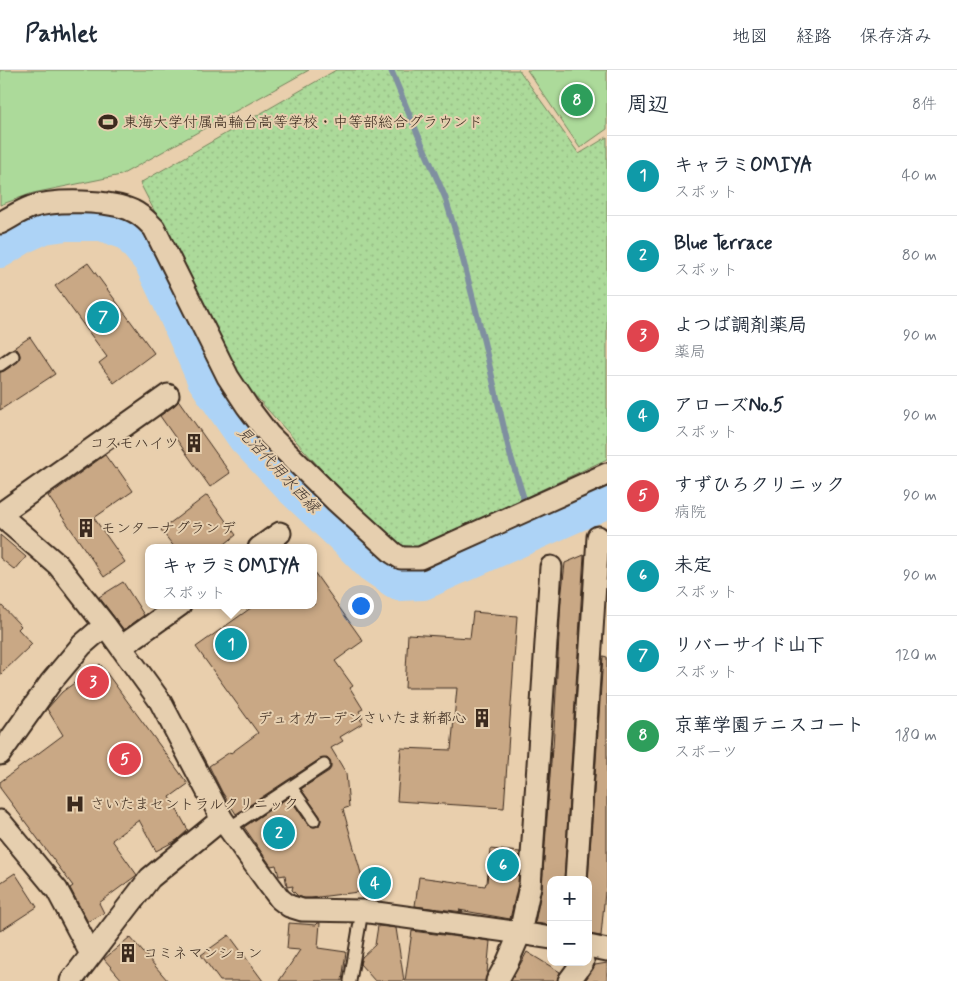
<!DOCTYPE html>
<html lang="ja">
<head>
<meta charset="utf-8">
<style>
  body { margin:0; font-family:Mynerve,"Klee One",sans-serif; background:#f6f6f7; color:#1f2937 }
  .controls { position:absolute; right:15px; bottom:15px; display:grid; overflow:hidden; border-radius:10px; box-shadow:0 5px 20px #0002 }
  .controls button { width:45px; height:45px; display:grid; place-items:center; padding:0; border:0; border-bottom:1px solid #e0e1e3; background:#fff; color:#1f2937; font:25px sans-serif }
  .you { position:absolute; left:360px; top:535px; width:18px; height:18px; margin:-12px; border:4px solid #fff; border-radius:50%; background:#1a73e8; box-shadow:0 0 0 8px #1a73e833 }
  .badge { display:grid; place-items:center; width:32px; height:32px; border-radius:50%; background:#b45309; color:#fff; font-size:16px; font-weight:700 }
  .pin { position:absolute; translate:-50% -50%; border:2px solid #fff; box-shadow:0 1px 5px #0006 }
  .popup { position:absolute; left:145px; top:474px; width:172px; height:65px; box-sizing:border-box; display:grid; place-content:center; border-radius:10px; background:#fff; filter:drop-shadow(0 1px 4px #0005); font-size:16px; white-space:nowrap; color:#747a83 }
  .popup b { font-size:19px; color:#1f2937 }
  .popup::after { content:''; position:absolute; left:50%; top:100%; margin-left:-10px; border:10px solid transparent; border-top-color:#fff }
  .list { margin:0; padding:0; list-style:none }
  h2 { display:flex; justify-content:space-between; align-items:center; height:65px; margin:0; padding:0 20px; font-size:21px }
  h2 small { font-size:16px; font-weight:400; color:#747a83 }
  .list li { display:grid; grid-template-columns:32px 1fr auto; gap:15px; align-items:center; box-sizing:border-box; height:80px; padding:0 20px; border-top:1px solid #e0e1e3 }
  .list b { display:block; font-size:19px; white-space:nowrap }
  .list p { margin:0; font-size:16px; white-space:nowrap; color:#747a83 }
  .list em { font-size:16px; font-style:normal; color:#747a83 }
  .map { position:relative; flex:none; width:607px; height:911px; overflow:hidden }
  header { display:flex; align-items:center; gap:30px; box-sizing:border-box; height:70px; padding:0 25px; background:#fff; border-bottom:1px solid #e0e1e3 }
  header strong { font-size:24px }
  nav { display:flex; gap:28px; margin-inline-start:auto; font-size:18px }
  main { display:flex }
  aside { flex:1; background:#fff }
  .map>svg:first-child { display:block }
</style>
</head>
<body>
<header>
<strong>Pathlet</strong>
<nav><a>地図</a><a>経路</a><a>保存済み</a></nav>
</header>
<main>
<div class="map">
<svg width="607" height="911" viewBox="0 0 607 911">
  <defs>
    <pattern id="grass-dots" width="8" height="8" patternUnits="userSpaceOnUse" patternTransform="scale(1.25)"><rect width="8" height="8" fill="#acda9a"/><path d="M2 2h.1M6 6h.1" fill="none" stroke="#95bb84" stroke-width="1.8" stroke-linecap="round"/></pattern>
  </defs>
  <rect width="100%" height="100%" fill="#e9cfad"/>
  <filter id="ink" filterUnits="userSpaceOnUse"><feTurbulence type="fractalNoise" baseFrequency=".02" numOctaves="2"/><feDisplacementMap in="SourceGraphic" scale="10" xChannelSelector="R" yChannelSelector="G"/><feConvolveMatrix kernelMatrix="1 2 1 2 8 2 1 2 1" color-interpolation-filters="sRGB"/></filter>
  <g filter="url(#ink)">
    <!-- grass -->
    <path fill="url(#grass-dots)" stroke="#74825c" d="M 336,0 L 519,0 L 579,84 L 607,67 L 607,389 L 418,478 L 401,475 L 372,450 L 321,399 L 241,310 L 140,113 Z"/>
    <!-- park -->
    <path fill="#acda9a" stroke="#74825c" d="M 0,0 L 309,0 L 121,105 L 33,123 L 0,135 Z
      M 527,0 L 607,0 L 607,59 L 580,78 Z"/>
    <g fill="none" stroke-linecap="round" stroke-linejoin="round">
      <!-- stream -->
      <path stroke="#7f8fa0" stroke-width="6" d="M 391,0 L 412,51 L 445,127 L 458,170 L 484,272 L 510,384 L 524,429"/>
      <!-- river -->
      <path stroke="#add3f6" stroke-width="38" d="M 0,179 L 24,164 L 44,155 L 66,152 L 102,152 L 129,162 L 152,190 L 168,223 L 206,309 L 246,367 L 292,416 L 348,469 L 373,494 L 399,512 L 423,511 L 607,429"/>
    </g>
    <!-- building -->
    <path fill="#c9a885" stroke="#3b2a1e" d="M 88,193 L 154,283 L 114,313 L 99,293 L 107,287 L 55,216 Z
      M 30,267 L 55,304 L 0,340 L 0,302 L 4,301 L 18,292 L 20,286 L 19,282 L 17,279 L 12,279 Z
      M 179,331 L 230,403 L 210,417 L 160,346 L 175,335 Z
      M 105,385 L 115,399 L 117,398 L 133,421 L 94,448 L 125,492 L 104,507 L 48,426 Z
      M 207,425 L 236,465 L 220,478 L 175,478 L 161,460 Z
      M 0,465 L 26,487 L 15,500 L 0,488 Z
      M 584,485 L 564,810 L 551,810 L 551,855 L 535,853 L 542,817 L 552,678 L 553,678 L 561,530 L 565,493 Z
      M 314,502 L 363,571 L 335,591 L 353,616 L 350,618 L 363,639 L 359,641 L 363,648 L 360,649 L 363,653 L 340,667 L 343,671 L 331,678 L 346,703 L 349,737 L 343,739 L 366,821 L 311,828 L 304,828 L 298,826 L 292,820 L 293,816 L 287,817 L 285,805 L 279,806 L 276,795 L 271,796 L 244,757 L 289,727 L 308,755 L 314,757 L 319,756 L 321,750 L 320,746 L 301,719 L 329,701 L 331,698 L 330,691 L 327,688 L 320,689 L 236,744 L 222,722 L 209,696 L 230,682 L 231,683 L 258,663 L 196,577 L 255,535 L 314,535 Z
      M 123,512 L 144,545 L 124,560 L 99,527 Z
      M 0,534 L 21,556 L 18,559 L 32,574 L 0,605 Z
      M 473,542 L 517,546 L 504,738 L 397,731 L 401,678 L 451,680 L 457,618 L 405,618 L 408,564 L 470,568 Z
      M 603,586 L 607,587 L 607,822 L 605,822 L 601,866 L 588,864 L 588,812 Z
      M 100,594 L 188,714 L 170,727 L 188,760 L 177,770 L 156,781 L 139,750 L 112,770 L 137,805 L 99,833 L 104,843 L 88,852 L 70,818 L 73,816 L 0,718 L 0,712 L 63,665 L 47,639 L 62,622 Z
      M 490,779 L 520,782 L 518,814 L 510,849 L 459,840 L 463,842 L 415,836 L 419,807 L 485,816 L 486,813 L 487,813 Z
      M 389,802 L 391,821 L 370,824 L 367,805 Z
      M 15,803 L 37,837 L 0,861 L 0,813 Z
      M 289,853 L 316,855 L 318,853 L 320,853 L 318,878 L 346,882 L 342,911 L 279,911 L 300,880 L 287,879 Z
      M 378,856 L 396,858 L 404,911 L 375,911 L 360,894 L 362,887 L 375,875 Z
      M 412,861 L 490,871 L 487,903 L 485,911 L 405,911 Z
      M 229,865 L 263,911 L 220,911 L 201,885 Z
      M 130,867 L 168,911 L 123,911 L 104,889 Z
      M 527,882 L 560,902 L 557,911 L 511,911 Z
      M 607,893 L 607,911 L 585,911 L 593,899 L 595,895 Z"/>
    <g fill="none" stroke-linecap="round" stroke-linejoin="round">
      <!-- lane casing -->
      <g stroke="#3b2a1e" stroke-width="15">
        <path id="lane" d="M 0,295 L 13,286
          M 291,717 L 314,750
          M 229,758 L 324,695
          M 350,911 L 362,841"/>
      </g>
      <!-- street casing -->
      <g stroke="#3b2a1e" stroke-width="25">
        <path id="street" d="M 0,153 C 10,148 20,141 31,137 C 55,129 111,130 133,141 C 142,145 148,152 154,158 L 228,307 L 247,336 L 269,365 L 336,431 L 393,483 L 401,488 L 420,488 L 607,404
          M 0,444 L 168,325
          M 0,445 L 58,495 L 105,555 L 160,631 L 222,749 L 268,813 L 280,829 L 289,836 L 302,840 L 362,841 L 520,863 L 551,868
          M 259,478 L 280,463
          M 121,577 L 180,535
          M 0,684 L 51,612 L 82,575 L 105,555
          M 0,751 L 57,820 L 91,884
          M 576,810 L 598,467
          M 588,876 L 607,880
          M 71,911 L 150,808 L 222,749
          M 497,911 L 508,891 L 520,863 L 530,816 L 551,497
          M 569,911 L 583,892"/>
      </g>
      <!-- lane -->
      <use href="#lane" stroke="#e6cfaf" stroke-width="11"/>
      <!-- street -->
      <use href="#street" stroke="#e6cfaf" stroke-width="21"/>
    </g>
  </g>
  <!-- icons -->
  <defs>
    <g id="stadium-bare" transform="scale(1.5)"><path d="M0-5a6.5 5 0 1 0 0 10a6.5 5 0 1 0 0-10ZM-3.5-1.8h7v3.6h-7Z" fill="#3b2a1e" stroke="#e6cfaf" stroke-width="2.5" paint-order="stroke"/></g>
    <g id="building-bare" transform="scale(1.5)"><path d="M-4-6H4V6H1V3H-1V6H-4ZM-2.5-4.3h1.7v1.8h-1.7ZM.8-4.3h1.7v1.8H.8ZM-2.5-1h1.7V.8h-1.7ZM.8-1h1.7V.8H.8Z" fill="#3b2a1e" stroke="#e6cfaf" stroke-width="2.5" paint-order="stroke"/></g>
    <g id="hospital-bare" transform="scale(1.5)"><path d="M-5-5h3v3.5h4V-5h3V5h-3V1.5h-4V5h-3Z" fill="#3b2a1e" stroke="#e6cfaf" stroke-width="2.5" paint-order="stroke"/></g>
  </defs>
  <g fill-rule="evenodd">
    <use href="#stadium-bare" x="108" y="52"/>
    <use href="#building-bare" x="194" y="373"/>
    <use href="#building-bare" x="86" y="458"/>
    <use href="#building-bare" x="482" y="648"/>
    <use href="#hospital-bare" x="75" y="734"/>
    <use href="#building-bare" x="128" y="883"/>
  </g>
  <g text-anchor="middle" stroke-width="4" stroke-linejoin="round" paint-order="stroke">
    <!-- poi labels -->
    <g font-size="15" fill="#3b2a1e" stroke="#e6cfaf" text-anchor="start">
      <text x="123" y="57">東海大学付属高輪台高等学校・中等部総合グラウンド</text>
      <text x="179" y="378" text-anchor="end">コスモハイツ</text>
      <text x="101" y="463">モンターナグランデ</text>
      <text x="467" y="653" text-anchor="end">デュオガーデンさいたま新都心</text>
      <text x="90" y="739">さいたまセントラルクリニック</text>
      <text x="143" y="888">コミネマンション</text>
    </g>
    <!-- water labels -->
    <g font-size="16" font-style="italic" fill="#463b34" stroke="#e6cfaf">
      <text transform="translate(279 399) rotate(47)" y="6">見沼代用水西縁</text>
    </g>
  </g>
</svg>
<div class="controls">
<button>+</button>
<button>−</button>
</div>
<div class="you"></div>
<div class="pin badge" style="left:231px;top:574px;background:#0f9aa8">1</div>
<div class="popup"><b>キャラミOMIYA</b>スポット</div>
<div class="pin badge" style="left:279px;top:763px;background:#0f9aa8">2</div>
<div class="pin badge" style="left:93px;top:612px;background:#e0444e">3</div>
<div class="pin badge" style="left:375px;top:813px;background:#0f9aa8">4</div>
<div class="pin badge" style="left:125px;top:689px;background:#e0444e">5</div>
<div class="pin badge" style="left:503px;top:795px;background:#0f9aa8">6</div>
<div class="pin badge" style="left:103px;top:247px;background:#0f9aa8">7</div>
<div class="pin badge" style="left:577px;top:30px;background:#2e9e5b">8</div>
</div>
<aside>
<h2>周辺<small>8件</small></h2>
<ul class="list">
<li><span class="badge" style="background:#0f9aa8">1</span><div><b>キャラミOMIYA</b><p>スポット</p></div><em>40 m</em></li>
<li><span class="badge" style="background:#0f9aa8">2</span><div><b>Blue Terrace</b><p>スポット</p></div><em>80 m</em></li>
<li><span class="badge" style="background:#e0444e">3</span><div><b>よつば調剤薬局</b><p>薬局</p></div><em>90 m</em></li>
<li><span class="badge" style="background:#0f9aa8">4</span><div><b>アローズNo.5</b><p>スポット</p></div><em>90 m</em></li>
<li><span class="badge" style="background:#e0444e">5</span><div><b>すずひろクリニック</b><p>病院</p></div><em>90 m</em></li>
<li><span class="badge" style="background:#0f9aa8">6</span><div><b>未定</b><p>スポット</p></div><em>90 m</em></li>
<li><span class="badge" style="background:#0f9aa8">7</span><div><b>リバーサイド山下</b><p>スポット</p></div><em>120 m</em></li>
<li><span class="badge" style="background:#2e9e5b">8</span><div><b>京華学園テニスコート</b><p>スポーツ</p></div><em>180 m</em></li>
</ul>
</aside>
</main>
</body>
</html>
